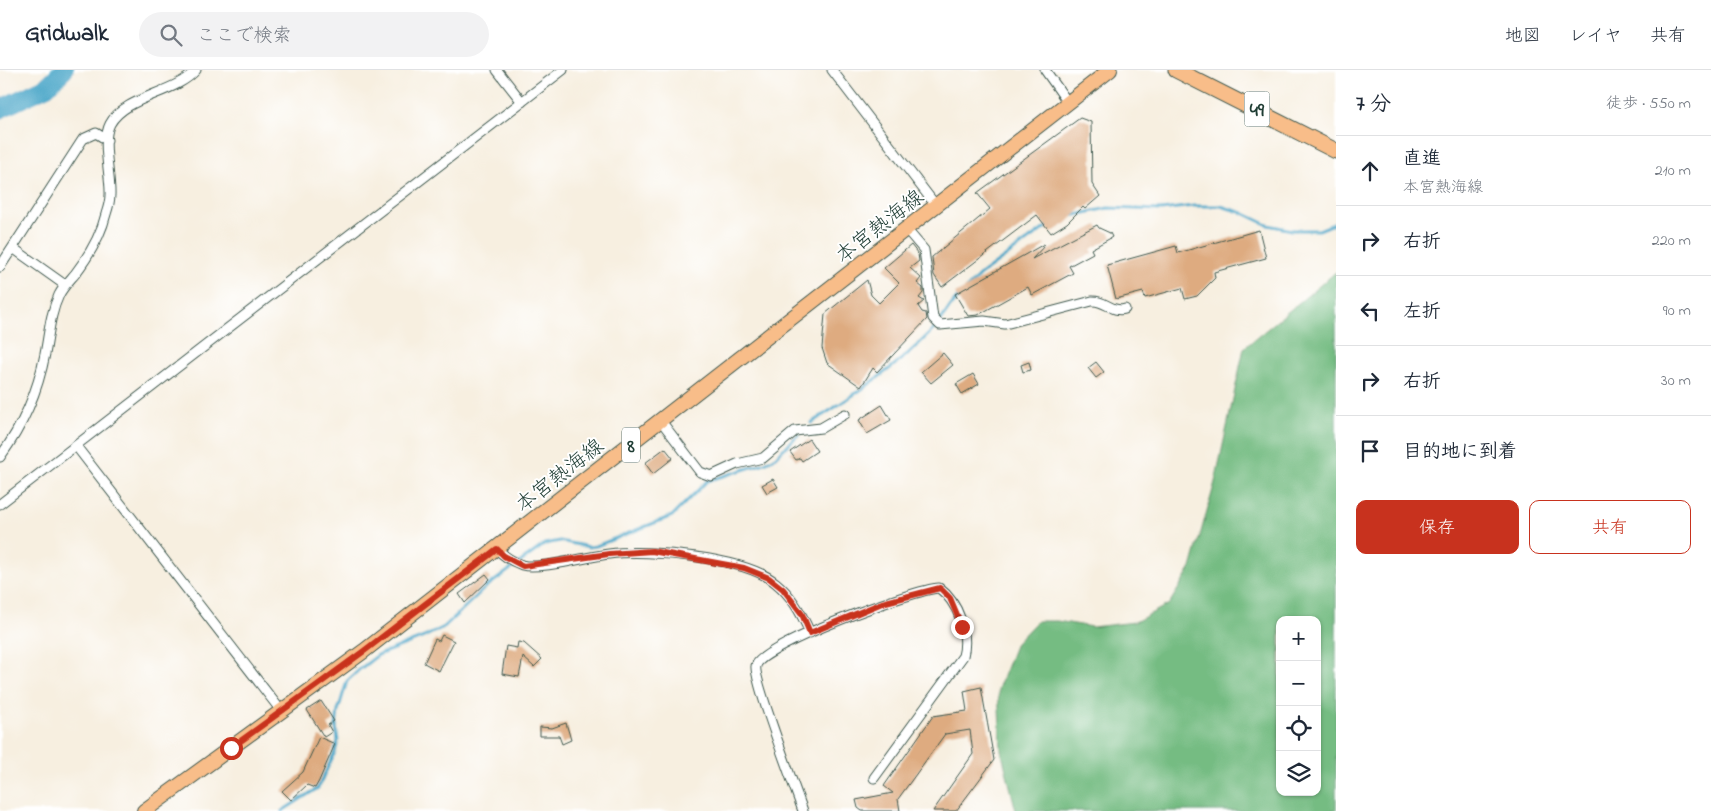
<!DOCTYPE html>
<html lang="ja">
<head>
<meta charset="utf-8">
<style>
  body { margin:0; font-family:"Indie Flower","Klee One",sans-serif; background:#f2f2f3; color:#1f2937 }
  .controls { position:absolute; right:15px; bottom:15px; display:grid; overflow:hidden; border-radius:10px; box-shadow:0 1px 4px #0004 }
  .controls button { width:45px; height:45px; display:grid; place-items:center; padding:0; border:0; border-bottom:1px solid #e0e1e3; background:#fff; color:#1f2937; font:25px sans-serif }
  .stop { position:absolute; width:15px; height:15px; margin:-11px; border:4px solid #c8321e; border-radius:50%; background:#fff }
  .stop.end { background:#c8321e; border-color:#fff; box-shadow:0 1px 5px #0008 }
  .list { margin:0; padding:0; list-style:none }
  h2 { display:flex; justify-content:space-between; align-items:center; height:65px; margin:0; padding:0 20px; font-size:21px }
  h2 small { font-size:16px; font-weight:400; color:#747a83 }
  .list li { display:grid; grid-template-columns:32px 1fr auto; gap:15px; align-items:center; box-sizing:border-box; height:70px; padding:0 20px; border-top:1px solid #e0e1e3 }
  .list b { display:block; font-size:19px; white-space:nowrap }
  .list p { margin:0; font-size:16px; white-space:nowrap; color:#747a83 }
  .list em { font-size:16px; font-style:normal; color:#747a83 }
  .actions { display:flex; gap:10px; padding:15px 20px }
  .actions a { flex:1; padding:11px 0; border:1px solid #c8321e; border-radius:10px; text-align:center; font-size:18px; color:#c8321e }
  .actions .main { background:#c8321e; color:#fff }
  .icon { flex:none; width:28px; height:28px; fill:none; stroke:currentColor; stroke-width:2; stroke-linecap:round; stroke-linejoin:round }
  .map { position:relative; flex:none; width:1336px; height:741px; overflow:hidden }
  header { display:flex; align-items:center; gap:30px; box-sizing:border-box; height:70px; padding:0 25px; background:#fff; border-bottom:1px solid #e0e1e3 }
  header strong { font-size:24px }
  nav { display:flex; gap:28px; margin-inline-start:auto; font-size:18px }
  .search { width:350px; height:45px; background:#f2f2f3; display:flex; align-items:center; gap:12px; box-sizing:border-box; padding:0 18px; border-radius:28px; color:#747a83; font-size:19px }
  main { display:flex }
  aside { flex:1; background:#fff }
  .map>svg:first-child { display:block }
</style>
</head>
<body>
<header>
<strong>Gridwalk</strong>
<div class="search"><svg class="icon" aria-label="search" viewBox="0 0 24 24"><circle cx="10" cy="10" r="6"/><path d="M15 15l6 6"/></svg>ここで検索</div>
<nav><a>地図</a><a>レイヤ</a><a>共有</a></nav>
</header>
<main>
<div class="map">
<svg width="1336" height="741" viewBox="0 0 1336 741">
  <rect width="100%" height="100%" fill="#fff"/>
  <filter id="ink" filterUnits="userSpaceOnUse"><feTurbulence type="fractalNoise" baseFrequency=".02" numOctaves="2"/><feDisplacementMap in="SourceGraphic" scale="10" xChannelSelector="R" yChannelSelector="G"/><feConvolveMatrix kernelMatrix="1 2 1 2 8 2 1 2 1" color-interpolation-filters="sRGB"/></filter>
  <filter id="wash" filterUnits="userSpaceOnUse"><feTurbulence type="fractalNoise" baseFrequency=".0096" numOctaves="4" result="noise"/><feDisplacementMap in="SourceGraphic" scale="20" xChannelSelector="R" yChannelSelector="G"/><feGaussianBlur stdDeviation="1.12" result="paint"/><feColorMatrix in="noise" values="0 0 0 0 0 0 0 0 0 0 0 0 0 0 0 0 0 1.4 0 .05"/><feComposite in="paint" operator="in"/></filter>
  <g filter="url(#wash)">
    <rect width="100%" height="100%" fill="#f7efe0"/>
    <!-- forest -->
    <path fill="#74bc82" stroke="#4a7c5b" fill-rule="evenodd" d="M 1336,202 L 1336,741 L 1016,741 L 1001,680 L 998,619 L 1016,573 L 1037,551 L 1057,551 L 1092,557 L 1135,552 L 1169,534 L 1191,498 L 1215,412 L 1244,278 ZM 1280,550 L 1317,550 L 1317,722 L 1280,722 Z"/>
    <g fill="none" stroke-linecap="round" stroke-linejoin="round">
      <!-- stream -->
      <path stroke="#4aa6c8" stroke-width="3" d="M 1071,146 L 1108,138 L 1161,140 L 1194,136 L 1221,136 L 1243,143 L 1268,155 L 1292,160 L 1319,160 L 1336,153
        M 967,218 L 980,205 L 1049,155
        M 811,353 C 854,325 895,299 931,262 C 942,252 948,237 959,226
        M 282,741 L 318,718 L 335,682 L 338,671 L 336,657 L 338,641 L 347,611 L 360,599 L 378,585 L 424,567 L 444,557 L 485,518 L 545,474 L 560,471 L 589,477 L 596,476 L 672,446 L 707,411 L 765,393 L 773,389 L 798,365"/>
      <!-- river -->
      <path stroke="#4aa6c8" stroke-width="19" d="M 0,39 L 46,17 L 64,0"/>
    </g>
    <g id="blocks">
      <!-- building -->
      <path fill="#deab80" d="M 1080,48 L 1091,52 L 1092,114 L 1100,126 L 1085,139 L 1083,137 L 1067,153 L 1051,163 L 1037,145 L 942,217 L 934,205 L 932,187 L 990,139 L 977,123 Z
        M 1097,155 L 1099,158 L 1110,163 L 1112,167 L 1109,169 L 1091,179 L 1093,183 L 1069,196 L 1073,203 L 1032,225 L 1028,217 L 978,245 L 968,246 L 955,224 L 1044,174 L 1045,175 L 1032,189 Z
        M 1259,160 L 1266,188 L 1214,202 L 1215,208 L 1197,226 L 1185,229 L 1182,218 L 1145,228 L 1143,222 L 1116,229 L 1107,195 L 1176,176 L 1178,183 Z
        M 911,175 L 918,184 L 919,191 L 910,198 L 921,208 L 917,213 L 923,218 L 923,223 L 919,228 L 924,231 L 918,236 L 922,242 L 926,243 L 927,249 L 877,302 L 873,298 L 861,317 L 827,293 L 822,278 L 825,244 L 867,210 L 871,225 L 879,233 L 899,213 L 884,198 Z
        M 943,283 L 953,295 L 931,313 L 921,302 Z
        M 1029,292 L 1031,300 L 1023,302 L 1021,295 Z
        M 1096,292 L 1104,302 L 1096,308 L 1088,298 Z
        M 973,304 L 979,314 L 962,324 L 956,314 Z
        M 882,335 L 891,350 L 867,364 L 859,350 Z
        M 809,369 L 817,381 L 802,391 L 800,388 L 796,390 L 790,382 Z
        M 665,378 L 673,388 L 653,404 L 645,393 Z
        M 773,409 L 778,417 L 767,423 L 762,415 Z
        M 486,504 L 490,509 L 465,533 L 459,524 Z
        M 442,565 L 454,571 L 439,601 L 424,593 L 435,569 L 439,571 Z
        M 518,572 L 524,573 L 542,589 L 534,597 L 523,587 L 519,607 L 502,604 L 506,576 L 517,578 Z
        M 981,617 L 994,690 L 956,741 L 933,741 L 973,684 L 970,660 L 945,664 L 898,729 L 900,741 L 862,741 L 858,738 L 856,730 L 893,723 L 884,716 L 933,646 L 967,641 L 964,621 Z
        M 321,631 L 334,651 L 328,655 L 332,662 L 324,667 L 307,640 Z
        M 566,653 L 571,670 L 562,674 L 559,666 L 540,666 L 540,657 L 552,658 Z
        M 319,667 L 335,674 L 319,711 L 315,718 L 307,715 L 291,730 L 282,721 L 303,702 Z"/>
    </g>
  </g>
  <g filter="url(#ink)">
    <use href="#blocks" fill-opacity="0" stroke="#3f584e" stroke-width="1"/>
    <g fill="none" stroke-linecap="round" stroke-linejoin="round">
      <!-- minor casing -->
      <g stroke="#3f584e" stroke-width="11">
        <path id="minor" d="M 497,0 L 522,32
          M 832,0 L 937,137
          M 1045,0 L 1069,34
          M 907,160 L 924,180 L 933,248 L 940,255 L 984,251 L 1005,254 L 1092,231 C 1105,230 1112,243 1125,239
          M 13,178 L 65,215
          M 0,197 L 83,69 L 96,63 L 107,70
          M 661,351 L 700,402 L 711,406 L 737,394 L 763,388 L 795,361 L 821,358 L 845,344
          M 76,376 L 282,642
          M 0,387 C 22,357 38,321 45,284 C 49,264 50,244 59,225 C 63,217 69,211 75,204 C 88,187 101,165 106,144 C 108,138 110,131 110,125 C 111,106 101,71 110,54 C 125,26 175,24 196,0
          M 0,434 L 563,0
          M 497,479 C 504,486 513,492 522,495 C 539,500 590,486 609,484 C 649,479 745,487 776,513 C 792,526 802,544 810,563
          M 803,741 C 796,721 753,608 756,596 C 760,576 915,519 939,518 C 958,532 969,563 963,586 L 874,708"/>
      </g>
      <!-- primary casing -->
      <g stroke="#3f584e" stroke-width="16">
        <path id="primary" d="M 144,741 L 364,581 L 1110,0"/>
      </g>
      <!-- trunk casing -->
      <g stroke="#3f584e" stroke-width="17">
        <path id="trunk" d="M 1176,0 L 1336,81"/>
      </g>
      <!-- minor -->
      <use href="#minor" stroke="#fff" stroke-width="9"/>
      <!-- primary -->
      <use href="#primary" stroke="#f8bd89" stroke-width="14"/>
      <!-- trunk -->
      <use href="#trunk" stroke="#f8bd89" stroke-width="15"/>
    </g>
  </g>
  <g fill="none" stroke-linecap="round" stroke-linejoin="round" filter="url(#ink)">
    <!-- route -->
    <path stroke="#c8321e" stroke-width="6" d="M 231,678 L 364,581 L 497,479 L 504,486 L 523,496 L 609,484 L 652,481 L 744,498 L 769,508 L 783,519 L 802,544 L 810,563 L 882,533 L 940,518 L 950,528 L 962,557"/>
  </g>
  <g text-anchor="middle" stroke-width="4" stroke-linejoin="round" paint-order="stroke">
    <!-- shield labels -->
    <g fill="#fff" stroke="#627771" stroke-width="1">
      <rect x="1244.5" y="21.5" width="25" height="35" rx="4"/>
      <rect x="622" y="357.5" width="18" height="35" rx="4"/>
    </g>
    <g font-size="20" font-weight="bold" fill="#1f3d34">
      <text x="1257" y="46">49</text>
      <text x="631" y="382">8</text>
    </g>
    <!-- street labels -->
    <g font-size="21" fill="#1f3d34" stroke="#fff">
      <text transform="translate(879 156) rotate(-38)" y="7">本宮熱海線</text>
      <text transform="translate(559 405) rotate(-38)" y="7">本宮熱海線</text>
    </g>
  </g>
</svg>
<div class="controls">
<button>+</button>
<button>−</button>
<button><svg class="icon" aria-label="locate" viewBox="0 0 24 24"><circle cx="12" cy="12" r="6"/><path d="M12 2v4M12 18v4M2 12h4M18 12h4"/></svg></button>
<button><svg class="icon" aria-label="layers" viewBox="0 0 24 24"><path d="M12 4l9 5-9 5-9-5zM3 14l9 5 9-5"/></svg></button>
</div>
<div class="stop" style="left:231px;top:678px"></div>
<div class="stop end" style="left:962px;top:557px"></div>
</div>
<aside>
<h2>7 分<small>徒歩 · 550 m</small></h2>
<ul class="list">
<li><svg class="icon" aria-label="ahead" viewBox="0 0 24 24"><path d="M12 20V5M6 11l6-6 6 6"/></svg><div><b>直進</b><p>本宮熱海線</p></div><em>210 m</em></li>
<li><svg class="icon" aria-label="right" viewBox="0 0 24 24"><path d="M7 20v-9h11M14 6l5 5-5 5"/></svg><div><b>右折</b></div><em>220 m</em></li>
<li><svg class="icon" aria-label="left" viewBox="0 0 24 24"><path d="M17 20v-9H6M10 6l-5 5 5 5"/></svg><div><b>左折</b></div><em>90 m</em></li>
<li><svg class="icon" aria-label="right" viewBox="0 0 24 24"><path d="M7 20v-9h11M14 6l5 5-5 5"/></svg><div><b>右折</b></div><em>30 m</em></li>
<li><svg class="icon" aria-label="arrive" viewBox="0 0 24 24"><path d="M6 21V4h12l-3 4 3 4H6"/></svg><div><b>目的地に到着</b></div></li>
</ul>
<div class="actions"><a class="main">保存</a><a>共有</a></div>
</aside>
</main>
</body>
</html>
